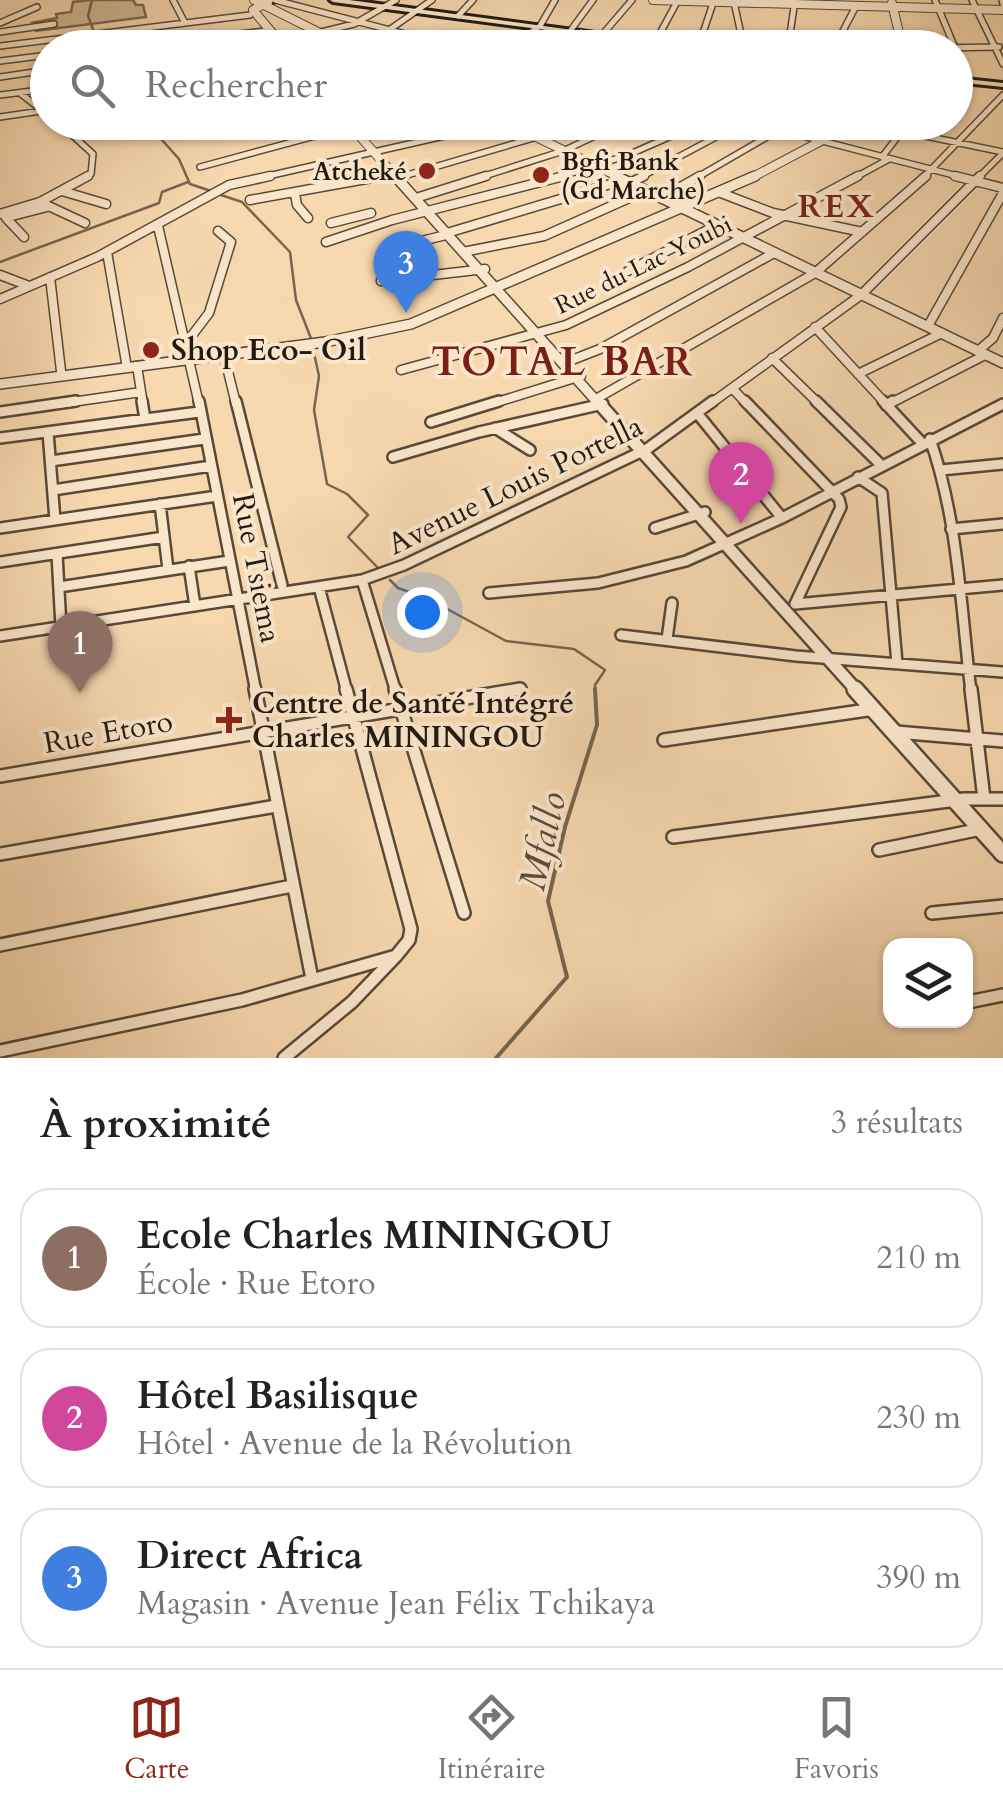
<!DOCTYPE html>
<html lang="fr">
<head>
<meta charset="utf-8">
<style>
  body { margin:0; font-family:Cardo,serif; background:#f6f6f6; color:#222 }
  .controls { position:absolute; right:30px; bottom:30px; display:grid; overflow:hidden; border-radius:20px; box-shadow:0 2px 8px #0004 }
  .controls button { width:90px; height:90px; display:grid; place-items:center; padding:0; border:0; border-bottom:2px solid #e0e0e0; background:#fff; color:#222; font:50px sans-serif }
  .you { position:absolute; left:422px; top:612px; width:35px; height:35px; margin:-25px; border:8px solid #fff; border-radius:50%; background:#1a73e8; box-shadow:0 0 0 15px #1a73e833 }
  .badge { display:grid; place-items:center; width:65px; height:65px; border-radius:50%; background:#8f2418; color:#fff; font-size:32px; font-weight:700 }
  .pin { position:absolute; translate:-50% -82px; filter:drop-shadow(0 2px 5px #0008) }
  .pin::after { content:''; position:absolute; top:52px; width:35px; height:30px; background:inherit; clip-path:polygon(0 0,100% 0,50% 100%) }
  .list { margin:0; padding:0; list-style:none }
  h2 { display:flex; justify-content:space-between; align-items:center; height:130px; margin:0; padding:0 40px; font-size:42px }
  h2 small { font-size:32px; font-weight:400; color:#767676 }
  .list li { display:grid; grid-template-columns:65px 1fr auto; gap:30px; align-items:center; box-sizing:border-box; height:140px; margin:0 20px 20px; padding:0 20px; border:2px solid #e0e0e0; border-radius:30px }
  .list b { display:block; font-size:38px; white-space:nowrap }
  .list p { margin:0; font-size:32px; white-space:nowrap; color:#767676 }
  .list em { font-size:32px; font-style:normal; color:#767676 }
  .icon { flex:none; width:55px; height:55px; fill:none; stroke:currentColor; stroke-width:2; stroke-linecap:round; stroke-linejoin:round }
  .map { position:relative; flex:none; width:1003px; height:1058px; overflow:hidden }
  .search { position:absolute; background:#fff; box-shadow:0 2px 8px #0004; left:30px; right:30px; top:30px; height:110px; display:flex; align-items:center; gap:25px; box-sizing:border-box; padding:0 35px; border-radius:55px; color:#767676; font-size:38px }
  .sheet { height:610px; background:#fff }
  nav { display:flex; justify-content:space-around; align-items:center; box-sizing:border-box; height:140px; border-top:2px solid #e0e0e0; background:#fff; font-size:28px; color:#767676 }
  nav a { display:grid; justify-items:center; gap:5px }
  nav .on { color:#8f2418 }
  .map>svg:first-child { display:block }
</style>
</head>
<body>
<div class="map">
<svg width="1003" height="1058" viewBox="0 0 1003 1058">
  <rect width="100%" height="100%" fill="#f7d8af"/>
  <filter id="stains"><feTurbulence type="fractalNoise" baseFrequency=".002" numOctaves="4"/><feColorMatrix values="0 0 0 0 .2 0 0 0 0 .09 0 0 0 0 .02 0 0 0 .5 -.17"/></filter>
  <radialGradient id="worn" r=".72"><stop offset=".6" stop-color="#630" stop-opacity="0"/><stop offset="1" stop-color="#630" stop-opacity=".3"/></radialGradient>
  <!-- green -->
  <path fill="#d3b894" stroke="#7a6952" stroke-width="2.5" d="M 90,0 L 133,0 L 136,5 L 143,5 L 146,17 L 36,31 L 32,23 L 57,18 L 56,14 L 71,12 L 73,2 Z"/>
  <g fill="none" stroke-linecap="round" stroke-linejoin="round">
    <!-- stream-far1 -->
    <path stroke="#77654f" stroke-width="2.5" d="M 92,0 L 88,16 L 100,48
      M 146,122 L 179,159 L 190,184 L 211,191
      M 218,194 L 242,202 L 290,252 L 296,300 L 312,341
      M 0,262 L 159,203 L 162,192 L 188,182
      M 313,349 L 319,376 L 314,410 L 327,484 L 347,494 L 368,515 L 348,537 L 381,571
      M 390,580 L 398,588 L 429,599 L 506,641 L 574,649 L 605,670 L 595,685 L 595,692"/>
    <!-- stream -->
    <path stroke="#77654f" stroke-width="4" d="M 496,1058 L 567,977 L 548,901 L 565,827 L 597,725 L 595,689"/>
    <!-- minor-far3 casing -->
    <g stroke="#574a38" stroke-width="8">
      <path id="minor-far3" d="M 173,0 L 185,23
        M 275,0 L 459,48
        M 935,0 L 955,48
        M 972,0 L 1003,64
        M 1002,0 L 1003,4
        M 734,2 L 744,48
        M 458,16 L 473,0
        M 0,23 L 37,7
        M 571,30 L 593,0
        M 0,32 L 54,24
        M 602,35 L 632,0
        M 276,43 L 354,24 L 396,0
        M 0,46 L 250,15
        M 121,48 L 265,31
        M 327,48 L 389,30 L 432,0
        M 392,48 L 419,39
        M 507,48 L 540,26 L 555,0
        M 562,48 L 581,32
        M 604,48 L 617,37
        M 652,48 L 678,0
        M 698,48 L 714,0
        M 788,48 L 795,0
        M 834,48 L 856,6
        M 936,48 L 999,47
        M 0,61 L 48,55
        M 956,64 L 959,80
        M 0,77 L 48,70
        M 20,93 L 48,115
        M 0,95 L 48,89
        M 0,117 L 41,111
        M 58,122 L 93,154 L 91,174 L 84,178
        M 749,122 L 965,178
        M 858,122 L 1003,152
        M 165,125 L 187,122
        M 361,138 L 432,122
        M 882,157 L 909,122
        M 200,167 L 367,122
        M 259,178 L 506,122
        M 370,178 L 392,174
        M 397,178 L 588,122
        M 478,178 L 563,151 L 625,122
        M 556,178 L 628,155 L 703,122
        M 639,178 L 744,122
        M 696,178 L 779,130
        M 854,178 L 889,159
        M 923,178 L 1003,95
        M 978,178 L 1003,153"/>
    </g>
    <!-- minor-far2 casing -->
    <g stroke="#574a38" stroke-width="11">
      <path id="minor-far2" d="M 955,176 L 1003,188
        M 397,178 L 405,176
        M 630,183 L 644,176
        M 62,191 L 106,204
        M 721,193 L 773,213 L 862,232
        M 295,194 L 297,205 L 308,218
        M 416,198 L 486,176
        M 661,198 L 700,176
        M 250,200 L 383,176
        M 40,202 L 85,223
        M 0,214 L 40,202 L 88,176
        M 12,216 L 47,207
        M 6,218 L 24,237
        M 331,223 L 371,213
        M 158,226 L 199,404
        M 447,233 L 624,180
        M 326,242 L 392,220 L 564,176
        M 107,252 L 126,362
        M 463,252 L 544,236 L 645,191
        M 628,271 L 717,225
        M 0,275 L 29,286
        M 50,277 L 61,371
        M 397,279 L 385,250 L 450,234
        M 381,281 L 485,269
        M 0,299 L 97,257 L 229,185 L 270,176
        M 928,326 L 1003,193
        M 815,327 L 886,404
        M 187,342 L 209,313 L 231,242 L 218,231
        M 978,351 L 993,338 L 1003,318
        M 224,355 L 236,404
        M 772,358 L 819,404
        M 564,363 L 600,349 L 774,253
        M 137,366 L 143,404
        M 401,370 L 566,325 L 688,267 L 858,176
        M 858,374 L 942,333
        M 732,388 L 747,404
        M 596,399 L 815,273 L 926,176
        M 58,404 L 141,392
        M 491,404 L 581,376
        M 710,404 L 861,295 L 980,176
        M 889,404 L 985,355"/>
    </g>
    <!-- minor-far1 casing -->
    <g stroke="#574a38" stroke-width="14">
      <path id="minor-far1" d="M 142,401 L 145,419
        M 199,401 L 256,692
        M 236,401 L 282,585
        M 745,401 L 839,499 L 841,507 L 795,604
        M 816,401 L 881,465
        M 883,401 L 922,443
        M 886,405 L 893,401
        M 0,412 L 76,401
        M 697,413 L 782,518
        M 431,422 L 499,401
        M 495,428 L 530,450
        M 48,432 L 55,520
        M 0,438 L 199,412
        M 930,439 C 958,519 961,608 971,692
        M 393,457 L 479,432 L 603,404
        M 51,461 L 204,439
        M 941,470 L 1003,464
        M 858,477 L 882,493 L 897,663
        M 53,490 L 211,466
        M 160,504 L 168,569
        M 0,528 L 217,496
        M 655,528 L 705,512
        M 951,529 L 1003,524
        M 57,554 L 61,627
        M 0,562 L 164,537
        M 189,566 L 195,606
        M 362,580 L 396,692
        M 59,587 L 229,561
        M 319,587 L 347,692
        M 489,593 L 598,583 L 686,561 L 782,518 L 1003,404
        M 795,604 L 1003,585
        M 621,635 L 796,656 L 1003,672
        M 0,636 L 362,580 L 404,565 L 647,449 L 713,401
        M 667,639 L 672,603
        M 505,692 L 521,689"/>
    </g>
    <!-- minor casing -->
    <g stroke="#574a38" stroke-width="16">
      <path id="minor" d="M 255,689 L 312,979
        M 395,689 L 464,913
        M 971,689 L 984,799
        M 896,732 L 1003,741
        M 664,740 L 874,709
        M 0,776 L 520,689
        M 673,837 L 964,799 L 1003,799
        M 879,850 L 981,829
        M 0,854 L 276,806
        M 932,913 L 1003,906
        M 0,945 L 292,886
        M 973,1001 L 1003,995
        M 0,1051 L 242,1000 L 396,956 L 409,940 L 411,929 L 346,689
        M 284,1058 L 352,1002 L 396,956"/>
    </g>
    <!-- tertiary-far3 casing -->
    <g stroke="#574a38" stroke-width="10">
      <path id="tertiary-far3" d="M 254,0 L 350,48
        M 653,0 L 1003,10
        M 268,2 L 253,10 L 285,48
        M 892,3 L 899,33 L 897,48
        M 347,122 L 397,178
        M 505,122 L 621,178
        M 751,178 L 821,141 L 844,122"/>
    </g>
    <!-- tertiary-far2 casing -->
    <g stroke="#574a38" stroke-width="12">
      <path id="tertiary-far2" d="M 395,176 L 599,404
        M 616,176 L 1003,363
        M 0,384 L 325,342 L 411,324 L 755,176"/>
    </g>
    <!-- tertiary-far1 casing -->
    <g stroke="#574a38" stroke-width="16">
      <path id="tertiary-far1" d="M 597,401 L 858,692"/>
    </g>
    <!-- tertiary casing -->
    <g stroke="#574a38" stroke-width="20">
      <path id="tertiary" d="M 855,689 L 1003,854"/>
    </g>
    <!-- secondary casing -->
    <g stroke="#221a11" stroke-width="6">
      <path id="secondary" d="M 257,0 L 277,0 C 273,3 261,3 257,0 Z
        M 330,0 L 349,0 L 707,48 L 683,48 L 333,2 Z
        M 956,78 L 1003,83 L 1003,87 L 956,82 Z"/>
    </g>
    <!-- minor-far3 -->
    <use href="#minor-far3" stroke="#fae6cb" stroke-width="5"/>
    <!-- minor-far2 -->
    <use href="#minor-far2" stroke="#fae6cb" stroke-width="8"/>
    <!-- minor-far1 -->
    <use href="#minor-far1" stroke="#fae6cb" stroke-width="9"/>
    <!-- minor -->
    <use href="#minor" stroke="#fae6cb" stroke-width="11"/>
    <!-- tertiary-far3 -->
    <use href="#tertiary-far3" stroke="#fae6cb" stroke-width="8"/>
    <!-- tertiary-far2 -->
    <use href="#tertiary-far2" stroke="#fae6cb" stroke-width="9"/>
    <!-- tertiary-far1 -->
    <use href="#tertiary-far1" stroke="#fae6cb" stroke-width="11"/>
    <!-- tertiary -->
    <use href="#tertiary" stroke="#fae6cb" stroke-width="15"/>
    <!-- secondary -->
    <use href="#secondary" fill="#fae6cb" fill-rule="evenodd"/>
  </g>
  <!-- markers -->
  <g fill="#8f2418" stroke="#fae6cb" stroke-width="4">
    <circle cx="427" cy="171" r="10"/>
    <circle cx="541" cy="175" r="10"/>
    <circle cx="151" cy="350" r="10"/>
    <path d="M224 705h10v10h10v10h-10v10h-10v-10h-10v-10h10z"/>
  </g>
  <g text-anchor="middle" stroke-width="8" stroke-linejoin="round" paint-order="stroke">
    <!-- far-poi labels -->
    <g font-size="25" font-weight="bold" fill="#221a11" stroke="#fae6cb" text-anchor="start">
      <text x="561" y="170">Bgfi Bank<tspan x="561" dy="29">(Gd Marche)</tspan></text>
      <text x="407" y="180" text-anchor="end">Atcheké</text>
    </g>
    <!-- far-street labels -->
    <g font-size="25" fill="#221a11" stroke="#fae6cb">
      <text transform="translate(643 264) rotate(-26)" y="9">Rue du Lac Youbi</text>
    </g>
    <!-- poi labels -->
    <g font-size="30" font-weight="bold" fill="#221a11" stroke="#fae6cb" text-anchor="start">
      <text x="171" y="360">Shop Eco- Oil</text>
      <text x="252" y="713">Centre de Santé Intégré<tspan x="252" dy="34">Charles MININGOU</tspan></text>
    </g>
    <!-- street labels -->
    <g font-size="30" fill="#221a11" stroke="#fae6cb">
      <text transform="translate(515 485) rotate(-26)" y="10">Avenue Louis Portella</text>
      <text transform="translate(257 568) rotate(79)" y="10">Rue Tsiema</text>
      <text transform="translate(108 732) rotate(-10)" y="10">Rue Etoro</text>
    </g>
    <!-- far-district labels -->
    <g font-size="32" font-weight="bold" letter-spacing="2.5" fill="#7a1f14" stroke="#fae6cb">
      <text x="837" y="217">REX</text>
    </g>
    <!-- near-water labels -->
    <g font-size="38" font-style="italic" fill="#5a4c3b" stroke="#fae6cb">
      <text transform="translate(542 841) rotate(-77)" y="13">Mfallo</text>
    </g>
    <!-- district labels -->
    <g font-size="40" font-weight="bold" letter-spacing="2.5" fill="#7a1f14" stroke="#fae6cb">
      <text x="563" y="375">TOTAL BAR</text>
    </g>
  </g>
  <rect width="100%" height="100%" filter="url(#stains)"/>
  <rect width="100%" height="100%" fill="url(#worn)"/>
</svg>
<div class="controls">
<button><svg class="icon" aria-label="layers" viewBox="0 0 24 24"><path d="M12 4l9 5-9 5-9-5zM3 14l9 5 9-5"/></svg></button>
</div>
<div class="you"></div>
<div class="pin badge" style="left:80px;top:693px;background:#8d6e63">1</div>
<div class="pin badge" style="left:741px;top:524px;background:#d1479c">2</div>
<div class="pin badge" style="left:406px;top:313px;background:#3f7fe0">3</div>
<div class="search"><svg class="icon" aria-label="search" viewBox="0 0 24 24"><circle cx="10" cy="10" r="6"/><path d="M15 15l6 6"/></svg>Rechercher</div>
</div>
<section class="sheet">
<h2>À proximité<small>3 résultats</small></h2>
<ul class="list">
<li><span class="badge" style="background:#8d6e63">1</span><div><b>Ecole Charles MININGOU</b><p>École · Rue Etoro</p></div><em>210 m</em></li>
<li><span class="badge" style="background:#d1479c">2</span><div><b>Hôtel Basilisque</b><p>Hôtel · Avenue de la Révolution</p></div><em>230 m</em></li>
<li><span class="badge" style="background:#3f7fe0">3</span><div><b>Direct Africa</b><p>Magasin · Avenue Jean Félix Tchikaya</p></div><em>390 m</em></li>
</ul>
</section>
<nav>
<a class="on"><svg class="icon" aria-label="map" viewBox="0 0 24 24"><path d="M3 6l6-2 6 2 6-2v14l-6 2-6-2-6 2zM9 4v14M15 6v14"/></svg>Carte</a>
<a><svg class="icon" aria-label="directions" viewBox="0 0 24 24"><path d="M12 3l9 9-9 9-9-9zM9 14v-3h6M13 9l2 2-2 2"/></svg>Itinéraire</a>
<a><svg class="icon" aria-label="saved" viewBox="0 0 24 24"><path d="M7 4h10v16l-5-4-5 4z"/></svg>Favoris</a>
</nav>
</body>
</html>
